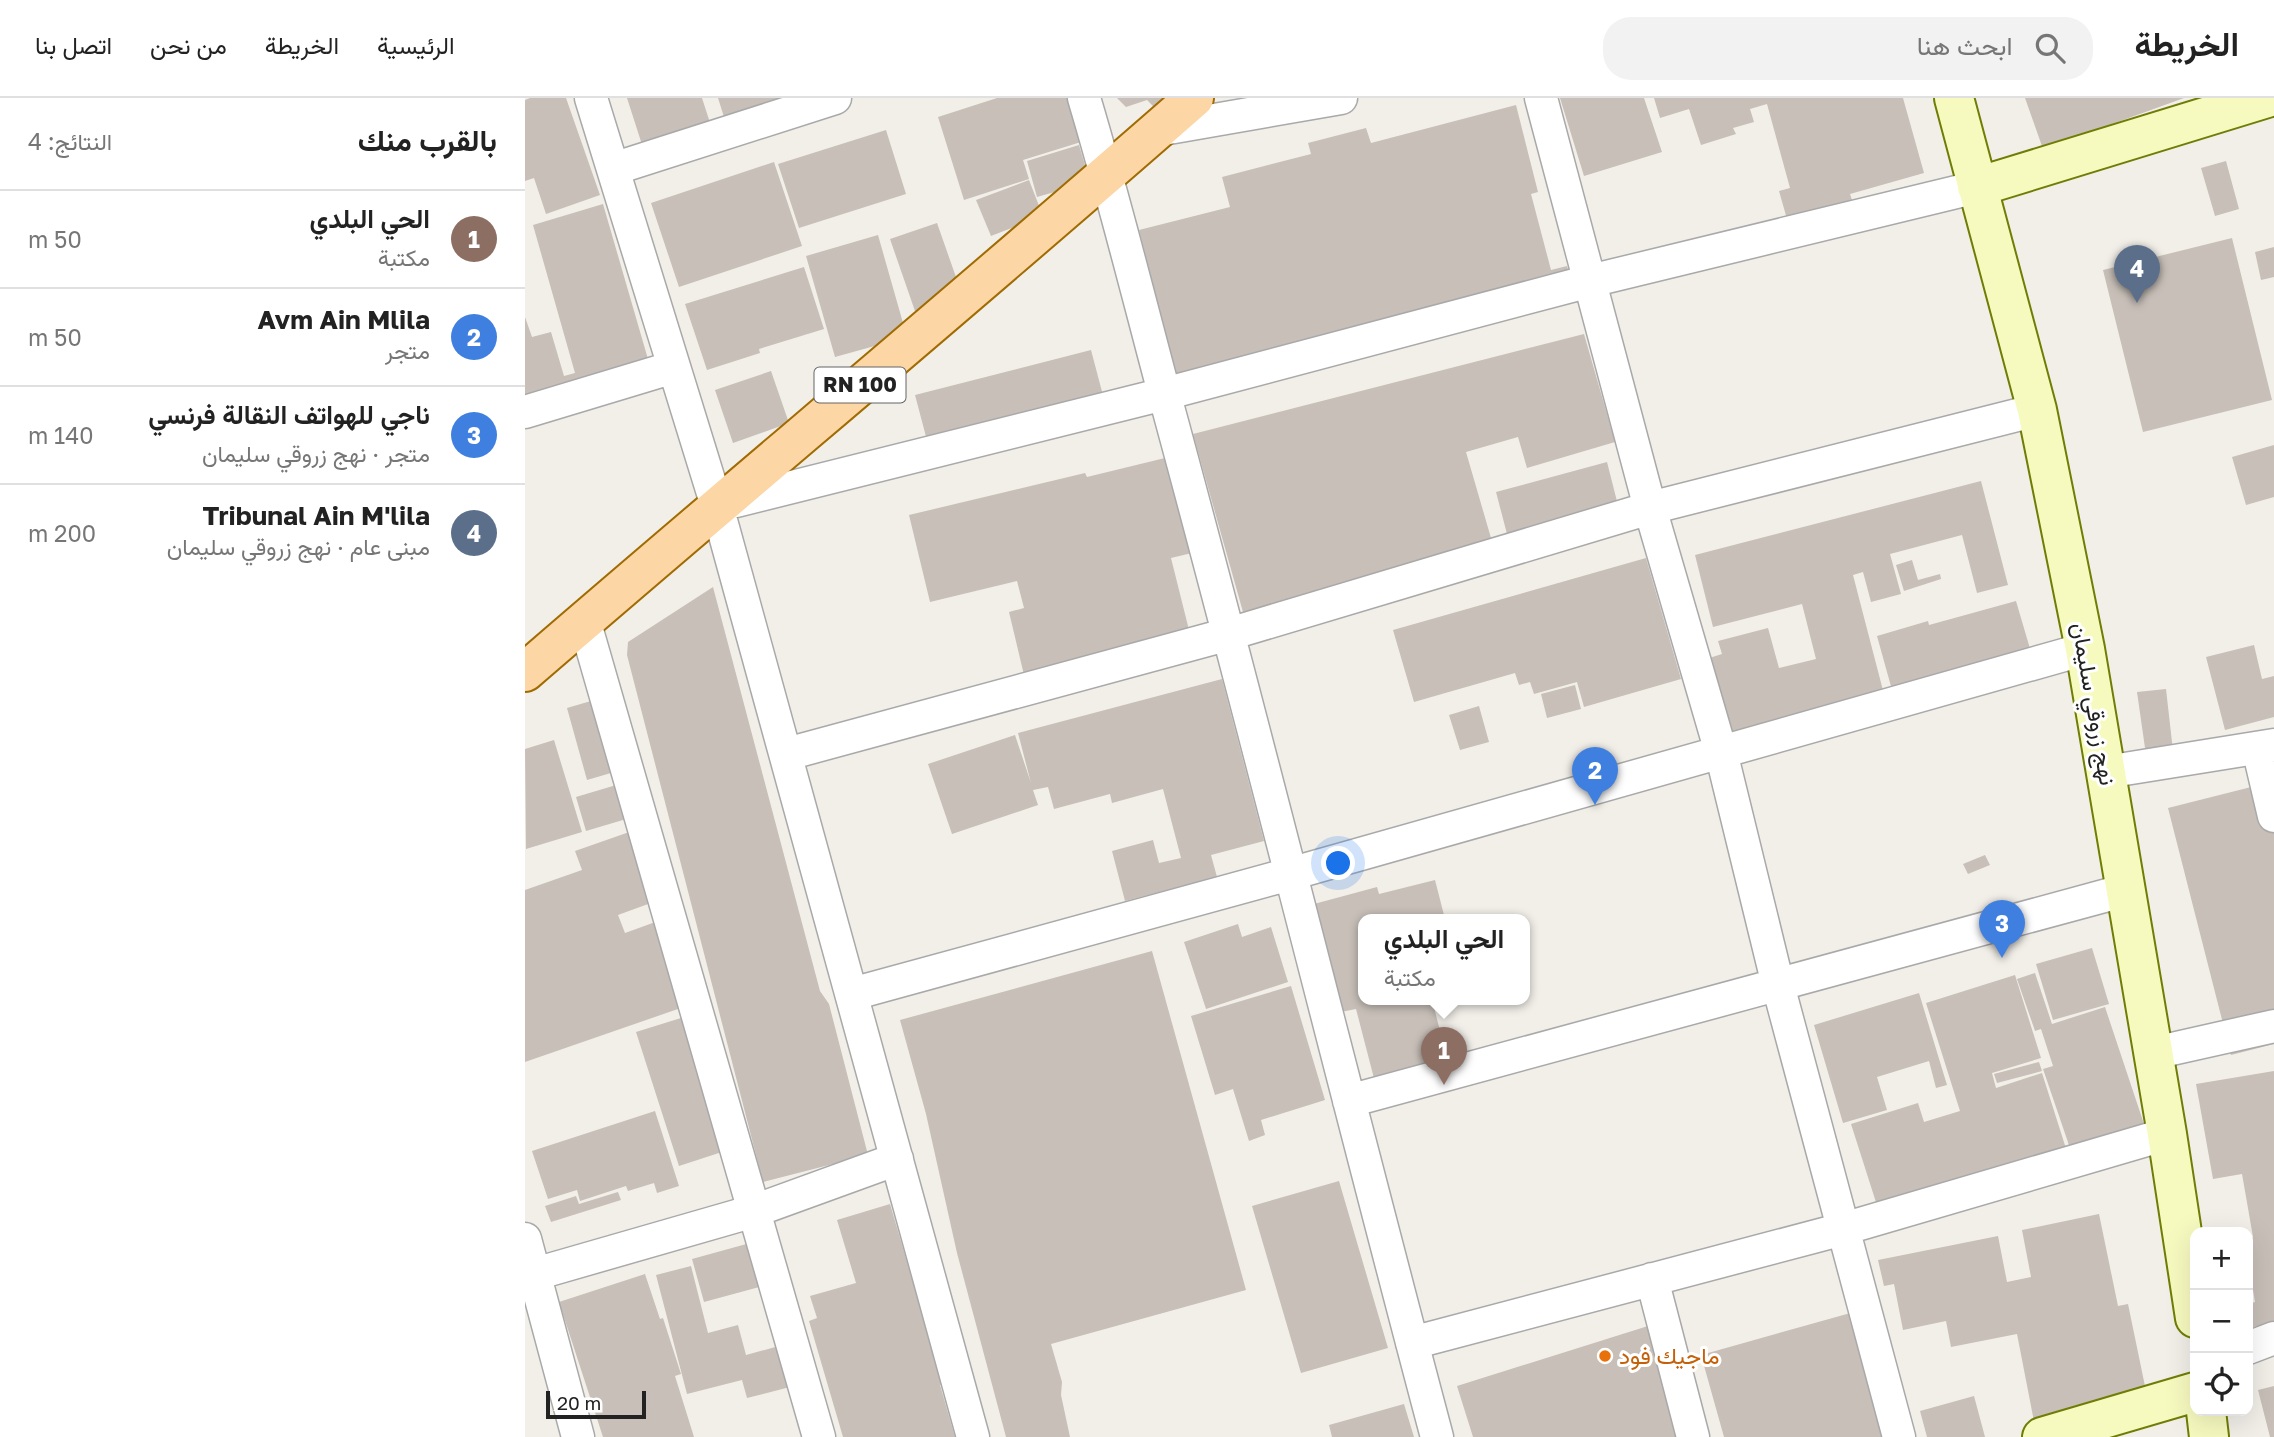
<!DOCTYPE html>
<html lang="ar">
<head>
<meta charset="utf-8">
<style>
  body { margin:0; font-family:"Golos Text",Vazirmatn,sans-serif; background:#f2f2f2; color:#222; direction:rtl }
  .controls { position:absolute; right:21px; bottom:21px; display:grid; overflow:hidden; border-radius:14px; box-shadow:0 7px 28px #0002 }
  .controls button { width:63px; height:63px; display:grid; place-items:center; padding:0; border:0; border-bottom:2px solid #e0e0e0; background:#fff; color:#222; font:35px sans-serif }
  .scale { position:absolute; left:21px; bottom:18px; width:100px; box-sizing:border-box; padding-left:7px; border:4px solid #222; border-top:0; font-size:19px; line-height:24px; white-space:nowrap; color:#222; -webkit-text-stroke:5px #fff; paint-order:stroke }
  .you { position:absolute; left:814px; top:766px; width:24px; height:24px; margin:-18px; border:5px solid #fff; border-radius:50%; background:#1a73e8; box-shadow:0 0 0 10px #1a73e833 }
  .badge { display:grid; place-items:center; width:46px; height:46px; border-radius:50%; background:#d40000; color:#fff; font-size:23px; font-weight:700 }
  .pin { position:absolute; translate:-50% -58px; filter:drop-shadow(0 2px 4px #0008) }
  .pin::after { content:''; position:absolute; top:37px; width:24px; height:21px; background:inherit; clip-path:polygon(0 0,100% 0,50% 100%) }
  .popup { position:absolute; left:833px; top:816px; width:172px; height:91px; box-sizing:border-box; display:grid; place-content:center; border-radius:14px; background:#fff; filter:drop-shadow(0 2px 5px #0005); font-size:23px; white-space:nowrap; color:#767676 }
  .popup b { font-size:26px; color:#222 }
  .popup::after { content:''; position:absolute; left:50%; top:100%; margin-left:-14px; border:14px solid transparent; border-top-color:#fff }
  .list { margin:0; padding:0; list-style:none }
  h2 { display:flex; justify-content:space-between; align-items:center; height:91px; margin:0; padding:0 28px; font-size:30px }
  h2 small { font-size:23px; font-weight:400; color:#767676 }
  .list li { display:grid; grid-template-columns:46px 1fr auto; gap:21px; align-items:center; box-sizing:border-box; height:98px; padding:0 28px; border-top:2px solid #e0e0e0 }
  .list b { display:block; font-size:26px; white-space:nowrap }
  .list p { margin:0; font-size:23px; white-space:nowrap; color:#767676 }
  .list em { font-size:23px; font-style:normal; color:#767676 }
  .icon { flex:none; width:38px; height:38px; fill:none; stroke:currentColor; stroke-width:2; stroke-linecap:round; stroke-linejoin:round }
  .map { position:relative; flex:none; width:1749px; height:1339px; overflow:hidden; direction:ltr }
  header { display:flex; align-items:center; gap:42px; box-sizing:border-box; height:98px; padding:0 35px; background:#fff; border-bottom:2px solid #e0e0e0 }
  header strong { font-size:33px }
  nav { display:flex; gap:38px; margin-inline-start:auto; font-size:24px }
  .search { width:490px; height:63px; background:#f2f2f2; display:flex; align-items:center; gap:18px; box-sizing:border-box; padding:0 24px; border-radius:28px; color:#767676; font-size:26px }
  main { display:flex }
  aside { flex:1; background:#fff }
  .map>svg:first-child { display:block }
</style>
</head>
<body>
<header>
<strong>الخريطة</strong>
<div class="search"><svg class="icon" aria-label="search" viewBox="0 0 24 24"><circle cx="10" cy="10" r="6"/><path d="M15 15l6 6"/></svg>ابحث هنا</div>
<nav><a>الرئيسية</a><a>الخريطة</a><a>من نحن</a><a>اتصل بنا</a></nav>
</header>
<main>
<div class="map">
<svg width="1749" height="1339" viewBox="0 0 1749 1339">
  <rect width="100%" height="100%" fill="#f2efe9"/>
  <!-- building -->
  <path fill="#c7bfb8" d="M 5,0 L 41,0 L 75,97 L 21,116 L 9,80 L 0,83 L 0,2 Z
    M 102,0 L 177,0 L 188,34 L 120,56 Z
    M 193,0 L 296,0 L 225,23 L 221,12 L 199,19 Z
    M 472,0 L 542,0 L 556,44 L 498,62 L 504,81 L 439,102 L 413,19 Z
    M 592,0 L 664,0 L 631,11 L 622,2 L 601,9 Z
    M 1035,0 L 1119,0 L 1137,54 L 1059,78 Z
    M 1129,0 L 1378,0 L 1399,75 L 1325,96 L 1327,102 L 1262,121 L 1254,93 L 1265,90 L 1242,6 L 1225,11 L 1229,24 L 1208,30 L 1211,36 L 1176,47 L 1164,11 L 1135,20 Z
    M 1500,0 L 1659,0 L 1518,51 Z
    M 991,7 L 1013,94 L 1006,96 L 1026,172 L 1042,168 L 1045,178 L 653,283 L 614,132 L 705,109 L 697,79 L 786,56 L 783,45 L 841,30 L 846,45 Z
    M 361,32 L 381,96 L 274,130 L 253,66 Z
    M 554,47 L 565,84 L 512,99 L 502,63 Z
    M 1701,63 L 1714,111 L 1690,118 L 1676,70 Z
    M 249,64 L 277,148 L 154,189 L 126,105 Z
    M 504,82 L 518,118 L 466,138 L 451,102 Z
    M 78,106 L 125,268 L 0,313 L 0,219 L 7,239 L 26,234 L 39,278 L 50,275 L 8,127 Z
    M 412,125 L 438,199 L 391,216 L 365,141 Z
    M 353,137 L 382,239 L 310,259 L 281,158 Z
    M 1707,140 L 1747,302 L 1618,334 L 1578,172 Z
    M 1749,149 L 1749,179 L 1736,182 L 1730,154 Z
    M 279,169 L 299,231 L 234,251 L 235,255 L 182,272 L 160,206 Z
    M 1059,236 L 1090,344 L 1002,370 L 993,339 L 941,354 L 966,440 L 982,436 L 971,394 L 1082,364 L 1096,419 L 972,459 L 718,514 L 668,336 Z
    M 566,252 L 580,305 L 404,350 L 390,297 Z
    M 246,273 L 264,325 L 208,345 L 190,292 Z
    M 1749,347 L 1749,399 L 1721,407 L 1707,359 Z
    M 644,359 L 667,455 L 646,460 L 665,536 L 499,577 L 484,514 L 499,510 L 492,483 L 405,504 L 384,417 L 560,375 L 562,379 Z
    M 1456,383 L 1483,487 L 1452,495 L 1437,437 L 1365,456 L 1376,496 L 1346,504 L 1338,474 L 1328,477 L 1361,604 L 1209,643 L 1201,612 L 1194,614 L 1181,561 L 1197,556 L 1193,543 L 1243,530 L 1254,570 L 1291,561 L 1277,506 L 1188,529 L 1170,457 Z
    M 1121,460 L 1156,581 L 1059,609 L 1052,584 L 1009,596 L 1005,584 L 994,587 L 990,575 L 889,604 L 868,532 Z
    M 1387,462 L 1393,482 L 1415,476 L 1416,481 L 1379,493 L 1371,467 Z
    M 188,489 L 295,893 L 304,906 L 343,1057 L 238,1084 L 102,557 L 103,544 Z
    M 1491,503 L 1506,554 L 1367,592 L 1352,538 L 1403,523 L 1404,527 Z
    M 1729,547 L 1737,581 L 1749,578 L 1749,619 L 1700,632 L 1681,559 Z
    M 697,581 L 739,743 L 686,757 L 692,779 L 600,803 L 587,753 L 628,742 L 634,765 L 656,760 L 638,691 L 587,705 L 585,696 L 529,711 L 523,689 L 508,692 L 513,707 L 427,736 L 403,666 L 490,637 L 506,685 L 493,635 Z
    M 1050,587 L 1056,611 L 1022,620 L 1016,596 Z
    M 1641,591 L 1648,653 L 1621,657 L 1612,594 Z
    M 83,598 L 103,670 L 62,682 L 42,610 Z
    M 954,608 L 964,644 L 935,652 L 924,617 Z
    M 29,642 L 57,734 L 1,751 L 0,651 Z
    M 108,682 L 118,716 L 61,733 L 51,699 Z
    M 1746,684 L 1749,696 L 1749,946 L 1706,957 L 1643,710 Z
    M 110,732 L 134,802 L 93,817 L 100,835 L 147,818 L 176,903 L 0,964 L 0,792 L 57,772 L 50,753 Z
    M 1460,757 L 1465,767 L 1443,776 L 1438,766 Z
    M 910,782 L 920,821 L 838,821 L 838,901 L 907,901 L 924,969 L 851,988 L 831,911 L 816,914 L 789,806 L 852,789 L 854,796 Z
    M 713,826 L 717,839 L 746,829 L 763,884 L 681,911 L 659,844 Z
    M 1567,850 L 1584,906 L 1528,922 L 1511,866 Z
    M 627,853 L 721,1192 L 526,1246 L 537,1284 L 536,1297 L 545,1339 L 481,1339 L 432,1155 L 401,1016 L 375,922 Z
    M 1510,875 L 1527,926 L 1580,909 L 1621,1032 L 1547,1056 L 1518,971 L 1528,968 L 1516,931 L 1510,933 L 1492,881 Z
    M 1490,877 L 1516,960 L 1467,975 L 1471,990 L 1517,975 L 1544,1060 L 1356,1120 L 1326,1026 L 1393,1005 L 1399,1024 L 1435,1013 L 1401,905 Z
    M 766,888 L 800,1002 L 736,1022 L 740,1037 L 724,1043 L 708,991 L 690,997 L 666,918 Z
    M 1394,895 L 1422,987 L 1411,990 L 1404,963 L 1352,979 L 1362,1012 L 1318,1025 L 1289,927 Z
    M 172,915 L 200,1053 L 154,1068 L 111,934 Z
    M 1514,964 L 1517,973 L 1472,985 L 1469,976 Z
    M 1749,973 L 1749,1225 L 1723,1230 L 1723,1206 L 1730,1204 L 1723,1162 L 1723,1139 L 1728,1139 L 1717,1076 L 1688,1081 L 1671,986 Z
    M 130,1013 L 154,1088 L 132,1095 L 129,1085 L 103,1093 L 101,1088 L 55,1103 L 52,1092 L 23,1101 L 7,1053 Z
    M 814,1083 L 863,1250 L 776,1275 L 727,1108 Z
    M 93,1094 L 96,1102 L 26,1124 L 20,1108 L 51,1098 L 54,1106 Z
    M 365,1106 L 418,1286 L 415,1287 L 430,1339 L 318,1339 L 284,1223 L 292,1220 L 285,1198 L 331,1185 L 312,1122 Z
    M 1574,1116 L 1593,1208 L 1603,1206 L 1621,1293 L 1549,1308 L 1554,1332 L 1512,1339 L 1492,1236 L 1426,1249 L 1421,1223 L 1378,1232 L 1369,1186 L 1359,1188 L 1353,1162 L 1473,1138 L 1482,1184 L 1506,1179 L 1497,1132 Z
    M 225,1145 L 238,1188 L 179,1204 L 167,1161 Z
    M 166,1168 L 183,1235 L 213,1227 L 221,1257 L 254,1248 L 265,1289 L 222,1300 L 217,1282 L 162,1296 L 131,1177 Z
    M 120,1176 L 135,1221 L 138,1220 L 156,1276 L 150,1278 L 169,1339 L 78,1339 L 34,1204 Z
    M 1329,1214 L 1364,1339 L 1199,1339 L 1176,1257 Z
    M 1123,1228 L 1158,1339 L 948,1339 L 932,1288 Z
    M 1749,1288 L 1749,1339 L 1745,1339 L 1733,1292 Z
    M 1449,1298 L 1460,1339 L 1402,1339 L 1395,1313 Z
    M 879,1306 L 889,1339 L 807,1339 L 804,1327 Z"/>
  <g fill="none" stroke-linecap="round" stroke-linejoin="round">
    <!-- street casing -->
    <g stroke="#a9a9a9" stroke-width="35">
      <path id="street" d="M 66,0 L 192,408 L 448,1339
        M 559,0 C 589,100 614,201 641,302 C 735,647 820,994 912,1339
        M 1016,0 L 1125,410 L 1196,654 L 1253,887 L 1374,1339
        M 632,32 L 816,0
        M 88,71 L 310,0
        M 0,314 L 149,269
        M 195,407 L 639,296 L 1065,183 L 1452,89
        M 59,522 L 294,1339
        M 1733,650 L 1749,718
        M 262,656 L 704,536 L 1125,410 L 1512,312
        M 1581,674 L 1749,647
        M 327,896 L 765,776 L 1560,551
        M 1629,955 L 1749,928
        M 824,1003 L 1601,792
        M 0,1141 L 53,1339
        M 10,1176 L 229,1113 L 372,1061
        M 1127,1181 L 1168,1339
        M 887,1245 L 1318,1131 L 1642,1036
        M 1723,1250 L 1749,1240"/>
    </g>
    <!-- secondary casing -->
    <g stroke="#707d05" stroke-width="42">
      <path id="secondary" d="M 1429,0 L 1512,312 L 1560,551 L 1642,1036 L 1670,1220
        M 1452,89 L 1742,0
        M 1681,1313 L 1684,1339
        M 1517,1339 L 1670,1294"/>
    </g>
    <!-- primary casing -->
    <g stroke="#a06b00" stroke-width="42">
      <path id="primary" d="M 0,574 C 222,382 448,194 669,0"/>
    </g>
    <!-- street -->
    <use href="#street" stroke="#fff" stroke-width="32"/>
    <!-- secondary -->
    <use href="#secondary" stroke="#f7fabf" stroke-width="38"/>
    <!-- primary -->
    <use href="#primary" stroke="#fcd6a4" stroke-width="38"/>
  </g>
  <!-- markers -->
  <circle fill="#e8710a" stroke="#fff" stroke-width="2.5" cx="1080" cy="1258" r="7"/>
  <g text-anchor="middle" stroke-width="6" stroke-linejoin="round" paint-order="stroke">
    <!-- shield labels -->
    <rect fill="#fff" stroke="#646464" stroke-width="2" x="289.5" y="269.5" width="91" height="35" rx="5"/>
    <g font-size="21" font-weight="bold" fill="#222">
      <text x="335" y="294">RN 100</text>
    </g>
    <!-- street labels -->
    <g font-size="23" fill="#222" stroke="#fff">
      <text transform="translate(1569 606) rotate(80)" y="8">نهج زروقي سليمان</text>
    </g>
    <!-- food labels -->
    <g font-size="23" fill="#c56008" stroke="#fff" text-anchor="start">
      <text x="1094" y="1266">ماجيك فود</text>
    </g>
  </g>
</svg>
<div class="controls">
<button>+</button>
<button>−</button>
<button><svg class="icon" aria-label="locate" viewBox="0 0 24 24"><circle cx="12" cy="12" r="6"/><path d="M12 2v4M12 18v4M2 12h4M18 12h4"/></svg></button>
</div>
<div class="scale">20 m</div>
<div class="you"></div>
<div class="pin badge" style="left:919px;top:987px;background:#8d6e63">1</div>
<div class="popup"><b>الحي البلدي</b>مكتبة</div>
<div class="pin badge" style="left:1070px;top:707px;background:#3f7fe0">2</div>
<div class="pin badge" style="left:1477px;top:860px;background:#3f7fe0">3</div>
<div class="pin badge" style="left:1612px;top:205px;background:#5c6f8a">4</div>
</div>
<aside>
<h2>بالقرب منك<small>النتائج: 4</small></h2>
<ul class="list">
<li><span class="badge" style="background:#8d6e63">1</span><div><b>الحي البلدي</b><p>مكتبة</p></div><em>50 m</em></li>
<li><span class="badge" style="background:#3f7fe0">2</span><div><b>Avm Ain Mlila</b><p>متجر</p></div><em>50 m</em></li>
<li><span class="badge" style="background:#3f7fe0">3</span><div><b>ناجي للهواتف النقالة فرنسي</b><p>متجر · نهج زروقي سليمان</p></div><em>140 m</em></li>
<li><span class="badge" style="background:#5c6f8a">4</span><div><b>Tribunal Ain M'lila</b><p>مبنى عام · نهج زروقي سليمان</p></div><em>200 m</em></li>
</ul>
</aside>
</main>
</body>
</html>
